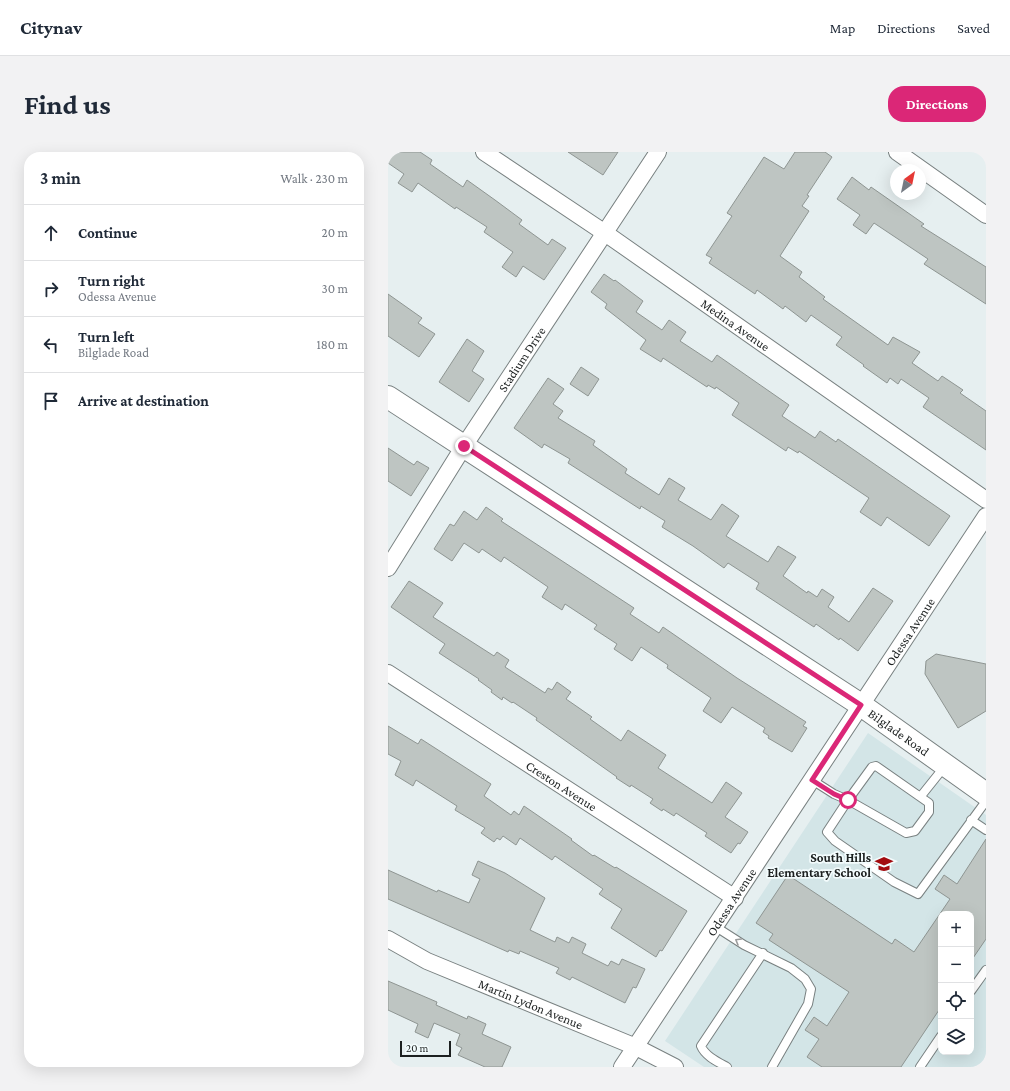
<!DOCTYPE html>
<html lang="en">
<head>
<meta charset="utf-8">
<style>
  body { margin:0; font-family:"Crimson Pro",serif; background:#f2f2f3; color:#1f2937 }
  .controls { position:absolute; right:12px; bottom:12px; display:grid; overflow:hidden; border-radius:8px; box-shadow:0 4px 16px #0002 }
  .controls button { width:36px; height:36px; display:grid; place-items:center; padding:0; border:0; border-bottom:1px solid #e0e1e3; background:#fff; color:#1f2937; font:20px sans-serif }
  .compass { position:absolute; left:502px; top:12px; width:36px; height:36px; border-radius:50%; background:#fff; box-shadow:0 4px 16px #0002; rotate:33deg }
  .scale { position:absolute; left:12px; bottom:10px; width:51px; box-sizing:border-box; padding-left:4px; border:2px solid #1c2020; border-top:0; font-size:11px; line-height:14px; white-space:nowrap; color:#1c2020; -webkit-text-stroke:3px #f3fcfd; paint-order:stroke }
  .stop { position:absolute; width:12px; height:12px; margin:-9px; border:3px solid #db2777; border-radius:50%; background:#fff }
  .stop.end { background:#db2777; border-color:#fff; box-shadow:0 1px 4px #0008 }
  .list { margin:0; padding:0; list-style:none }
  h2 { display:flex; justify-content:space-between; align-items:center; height:52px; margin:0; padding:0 16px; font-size:17px }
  h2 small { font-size:13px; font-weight:400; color:#747a83 }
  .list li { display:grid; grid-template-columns:26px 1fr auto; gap:12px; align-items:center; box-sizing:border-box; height:56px; padding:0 16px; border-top:1px solid #e0e1e3 }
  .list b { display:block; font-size:15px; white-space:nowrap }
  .list p { margin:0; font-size:13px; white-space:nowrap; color:#747a83 }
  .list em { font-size:13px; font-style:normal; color:#747a83 }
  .icon { flex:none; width:22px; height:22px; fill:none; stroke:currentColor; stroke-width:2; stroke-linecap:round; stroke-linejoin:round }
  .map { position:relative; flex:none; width:598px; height:915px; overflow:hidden; border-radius:16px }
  header { display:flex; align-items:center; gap:24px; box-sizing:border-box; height:56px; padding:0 20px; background:#fff; border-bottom:1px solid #e0e1e3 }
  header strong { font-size:19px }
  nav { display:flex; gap:22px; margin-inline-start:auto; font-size:14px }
  .intro { display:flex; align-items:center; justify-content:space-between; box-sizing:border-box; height:96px; padding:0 24px }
  h1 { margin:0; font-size:28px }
  .button { padding:10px 18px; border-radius:16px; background:#db2777; color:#fff; font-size:14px; font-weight:700 }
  main { display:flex; gap:24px; padding:0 24px }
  aside { flex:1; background:#fff; border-radius:16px; box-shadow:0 4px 16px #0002 }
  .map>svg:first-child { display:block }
</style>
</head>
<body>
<header>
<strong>Citynav</strong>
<nav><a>Map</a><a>Directions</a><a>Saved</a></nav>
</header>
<div class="intro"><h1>Find us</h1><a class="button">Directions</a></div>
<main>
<aside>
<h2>3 min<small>Walk · 230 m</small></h2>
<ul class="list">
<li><svg class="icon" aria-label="ahead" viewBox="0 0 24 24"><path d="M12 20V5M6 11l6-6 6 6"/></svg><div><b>Continue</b></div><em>20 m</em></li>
<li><svg class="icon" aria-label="right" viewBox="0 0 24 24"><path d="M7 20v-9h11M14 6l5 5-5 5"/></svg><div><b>Turn right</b><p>Odessa Avenue</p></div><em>30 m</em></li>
<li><svg class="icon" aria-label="left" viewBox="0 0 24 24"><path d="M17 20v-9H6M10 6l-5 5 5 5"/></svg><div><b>Turn left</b><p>Bilglade Road</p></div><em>180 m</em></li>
<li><svg class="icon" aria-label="arrive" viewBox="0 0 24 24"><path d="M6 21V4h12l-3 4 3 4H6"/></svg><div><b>Arrive at destination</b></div></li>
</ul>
</aside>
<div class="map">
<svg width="598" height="915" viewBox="0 0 598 915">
  <rect width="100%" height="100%" fill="#e6eff0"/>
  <!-- built -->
  <path fill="#d3e5e7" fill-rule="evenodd" d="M 480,581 L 598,663 L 598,915 L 316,915 L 277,889 ZM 553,762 L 583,762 L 583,900 L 553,900 Z"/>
  <!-- building -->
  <path fill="#bec5c2" stroke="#8e9592" d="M 0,0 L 32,0 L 44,8 L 42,12 L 75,35 L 79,28 L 107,48 L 134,68 L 131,72 L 160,93 L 164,87 L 178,96 L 156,128 L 135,114 L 128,125 L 114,115 L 125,100 L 96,80 L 99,75 L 68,55 L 67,57 L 30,31 L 24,40 L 10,31 L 16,22 L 0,11 Z
    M 180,0 L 230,0 L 215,23 Z
    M 407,0 L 437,0 L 444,5 L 419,43 L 421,44 L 414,54 L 421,59 L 392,104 L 414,120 L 411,125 L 437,145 L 435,147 L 500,193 L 505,185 L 532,200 L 524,211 L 550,229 L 554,224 L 575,238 L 572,241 L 598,259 L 598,298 L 535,255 L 541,246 L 513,227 L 510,232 L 502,226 L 499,231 L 475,214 L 476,213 L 448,193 L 454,185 L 423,163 L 418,170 L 397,154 L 395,157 L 369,138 L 367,142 L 321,111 L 324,106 L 318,103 L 344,64 L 339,61 L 376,5 L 396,17 Z
    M 464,25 L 481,38 L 483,35 L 536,72 L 533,74 L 598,115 L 598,152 L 536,112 L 540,107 L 486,71 L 478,82 L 465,73 L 472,63 L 449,47 Z
    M 216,122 L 226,129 L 227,128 L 255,149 L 248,160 L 274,178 L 281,168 L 298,180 L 292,189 L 324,210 L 329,203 L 401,253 L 394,264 L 427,286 L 432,279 L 448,290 L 450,287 L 562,364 L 541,394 L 499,365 L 493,374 L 472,360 L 481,346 L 411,299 L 410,301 L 400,295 L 398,299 L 344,263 L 351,251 L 328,235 L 327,237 L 320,233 L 319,235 L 275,206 L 273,210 L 252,197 L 258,188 L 217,156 L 219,152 L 203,140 Z
    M 0,142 L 34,166 L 30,171 L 47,182 L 31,205 L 0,184 Z
    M 79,187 L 96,199 L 84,219 L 96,227 L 81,250 L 51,230 Z
    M 193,215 L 211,227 L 200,244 L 182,232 Z
    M 160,226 L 176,237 L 165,252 L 175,259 L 170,266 L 207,289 L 205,293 L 239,317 L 237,321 L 271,343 L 281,326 L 297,336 L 290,348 L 323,368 L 334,352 L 351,364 L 338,384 L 380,410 L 390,394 L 408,405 L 395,424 L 419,441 L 420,439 L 429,445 L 434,437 L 446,445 L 440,455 L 461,470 L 485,436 L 505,449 L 470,499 L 452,486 L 451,488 L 428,472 L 426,475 L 368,437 L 371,431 L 340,411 L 336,416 L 305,394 L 274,375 L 277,369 L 253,354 L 252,357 L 180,311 L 182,307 L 156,292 L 154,296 L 126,276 Z
    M 0,296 L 26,313 L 29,309 L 41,316 L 23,344 L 0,329 Z
    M 98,355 L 115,367 L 113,369 L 246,456 L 242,462 L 271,481 L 275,475 L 349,526 L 418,570 L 415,574 L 419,576 L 404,600 L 380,586 L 381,584 L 375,580 L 377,576 L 344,555 L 333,571 L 315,559 L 323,546 L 279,516 L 280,513 L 253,495 L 244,509 L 226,497 L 229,492 L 206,477 L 209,473 L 177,452 L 174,458 L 154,445 L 160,435 L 116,405 L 113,410 L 94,397 L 91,401 L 76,391 L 64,409 L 46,397 L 62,372 L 66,374 L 76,359 L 89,368 Z
    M 21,429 L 55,451 L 45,465 L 106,504 L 109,500 L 121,508 L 117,515 L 157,541 L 160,536 L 164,538 L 169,530 L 183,540 L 178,547 L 204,565 L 202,567 L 233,589 L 240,578 L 278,603 L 270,616 L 324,651 L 338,630 L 354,641 L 337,665 L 360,680 L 352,692 L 350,691 L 343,701 L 317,684 L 319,681 L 288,661 L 286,664 L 275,657 L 274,659 L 262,651 L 265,647 L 243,633 L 242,635 L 228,626 L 229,625 L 148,568 L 149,566 L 125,550 L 124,551 L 115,545 L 114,548 L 103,540 L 104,538 L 90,528 L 91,527 L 51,501 L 57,492 L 3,455 Z
    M 548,502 L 598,512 L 598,559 L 570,576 L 537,522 L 538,509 Z
    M 0,574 L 30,592 L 33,587 L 103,632 L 96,644 L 123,663 L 126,659 L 131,663 L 136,654 L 184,687 L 183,688 L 205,704 L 206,703 L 227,716 L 228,715 L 299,759 L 274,799 L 272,798 L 268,805 L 223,776 L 234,757 L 211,742 L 215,737 L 167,704 L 164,708 L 132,686 L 128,693 L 115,684 L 112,688 L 109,686 L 106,690 L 93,681 L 97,676 L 67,658 L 69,654 L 28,628 L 25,634 L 7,623 L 13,609 L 0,602 Z
    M 598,687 L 598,787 L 583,809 L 583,762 L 553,762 L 553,855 L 513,915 L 434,915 L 419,905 L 431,887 L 417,878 L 426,865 L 439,874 L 461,840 L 381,788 L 385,782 L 368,771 L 400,723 L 504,792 L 507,787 L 526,800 L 562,747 L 547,737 L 556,723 L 569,732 Z
    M 90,709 L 117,721 L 157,746 L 142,778 L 167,790 L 169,785 L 181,791 L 184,785 L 198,792 L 194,801 L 220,814 L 223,809 L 231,813 L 234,807 L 257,817 L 248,836 L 245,835 L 237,851 L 184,825 L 182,828 L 168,821 L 171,816 L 132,799 L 131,802 L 121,798 L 120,800 L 0,747 L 0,718 L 49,740 L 50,738 L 81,751 L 92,727 L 84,723 Z
    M 0,829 L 49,850 L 48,853 L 79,867 L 80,864 L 98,872 L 94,882 L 123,895 L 114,915 L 97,915 L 70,903 L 74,896 L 68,893 L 72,882 L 46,871 L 40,886 L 27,880 L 30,872 L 0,858 Z"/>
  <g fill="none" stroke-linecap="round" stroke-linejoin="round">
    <!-- lane casing -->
    <g stroke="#798181" stroke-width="10">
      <path id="lane" d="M 488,614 L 541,651 L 541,660 L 527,679 L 518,681 L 460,648 L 484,615 Z
        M 424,628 L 446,642 L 460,648 L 439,680 L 447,689 L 506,730 L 530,742 L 598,649
        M 533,644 L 557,614
        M 583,668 L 598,678
        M 328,775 L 356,793 L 403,816 L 417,827 L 423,837 L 420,852 L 384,915
        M 583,839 L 598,818
        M 339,915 C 330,910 317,904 313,894 L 375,801
        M 532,915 L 553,884"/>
    </g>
    <!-- street casing -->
    <g stroke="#798181" stroke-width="18">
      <g id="street">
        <path id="s1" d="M 96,0 L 217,81 L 598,348"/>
        <path d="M 509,0 L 598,63"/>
        <path id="s2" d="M 0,416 L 76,294 L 270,0"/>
        <path id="s3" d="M 0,521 L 347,746"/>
        <path id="s4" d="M 0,787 L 39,809 L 248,895 L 287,915"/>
        <path id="s5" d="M 234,915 L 598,364"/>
      </g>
    </g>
    <!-- secondary casing -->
    <g stroke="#798181" stroke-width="24">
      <g id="secondary">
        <path id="s6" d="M 0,245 L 473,553 L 598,642"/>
      </g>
    </g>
    <!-- lane -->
    <use href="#lane" stroke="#fff" stroke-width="8"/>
    <!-- street -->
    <use href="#street" stroke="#fff" stroke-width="16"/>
    <!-- secondary -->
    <use href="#secondary" stroke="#fff" stroke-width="22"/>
  </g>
  <!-- one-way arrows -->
  <defs><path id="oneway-chevron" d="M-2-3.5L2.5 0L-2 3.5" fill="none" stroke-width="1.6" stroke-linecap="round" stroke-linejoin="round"/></defs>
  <use stroke="#999b9b" href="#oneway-chevron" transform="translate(350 789) rotate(-150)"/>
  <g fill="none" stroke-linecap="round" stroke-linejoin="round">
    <!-- route -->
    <path stroke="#db2777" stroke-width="5" d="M 76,294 L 473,553 L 424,628 L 446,642 L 460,648"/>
  </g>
  <!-- icons -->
  <defs>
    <g id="school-bare" transform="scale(1.38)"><path d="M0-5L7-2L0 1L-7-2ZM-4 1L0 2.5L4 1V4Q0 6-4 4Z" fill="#a30b0f" stroke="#f3fcfd" stroke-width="2.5" paint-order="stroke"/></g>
  </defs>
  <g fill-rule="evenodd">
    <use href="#school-bare" x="496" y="712"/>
  </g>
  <g text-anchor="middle" stroke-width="3.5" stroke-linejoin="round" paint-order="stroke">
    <!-- street labels -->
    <g font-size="13" fill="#1c2020" stroke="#f3fcfd">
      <text dy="5" stroke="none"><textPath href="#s1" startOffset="305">Medina Avenue</textPath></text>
      <text dy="5" stroke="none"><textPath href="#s2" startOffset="248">Stadium Drive</textPath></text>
      <text dy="5" stroke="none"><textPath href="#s5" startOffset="522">Odessa Avenue</textPath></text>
      <text dy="5" stroke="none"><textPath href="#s6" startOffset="611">Bilglade Road</textPath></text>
      <text dy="5" stroke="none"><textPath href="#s3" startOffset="207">Creston Avenue</textPath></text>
      <text dy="5" stroke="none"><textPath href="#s5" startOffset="198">Odessa Avenue</textPath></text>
      <text dy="5" stroke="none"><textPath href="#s4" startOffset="157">Martin Lydon Avenue</textPath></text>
    </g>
    <!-- poi labels -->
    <g font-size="13" font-weight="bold" fill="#1c2020" stroke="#f3fcfd" text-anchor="end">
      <text x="483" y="710">South Hills<tspan x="483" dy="15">Elementary School</tspan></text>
    </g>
  </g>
</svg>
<div class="controls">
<button>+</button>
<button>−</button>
<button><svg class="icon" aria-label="locate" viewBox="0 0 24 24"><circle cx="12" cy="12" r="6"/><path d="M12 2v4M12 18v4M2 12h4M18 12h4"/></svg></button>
<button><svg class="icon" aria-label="layers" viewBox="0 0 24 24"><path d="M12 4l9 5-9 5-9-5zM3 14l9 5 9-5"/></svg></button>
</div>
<svg class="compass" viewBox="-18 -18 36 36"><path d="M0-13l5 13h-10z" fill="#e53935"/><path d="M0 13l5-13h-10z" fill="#747a83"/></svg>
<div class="scale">20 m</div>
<div class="stop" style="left:460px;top:648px"></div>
<div class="stop end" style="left:76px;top:294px"></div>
</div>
</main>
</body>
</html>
